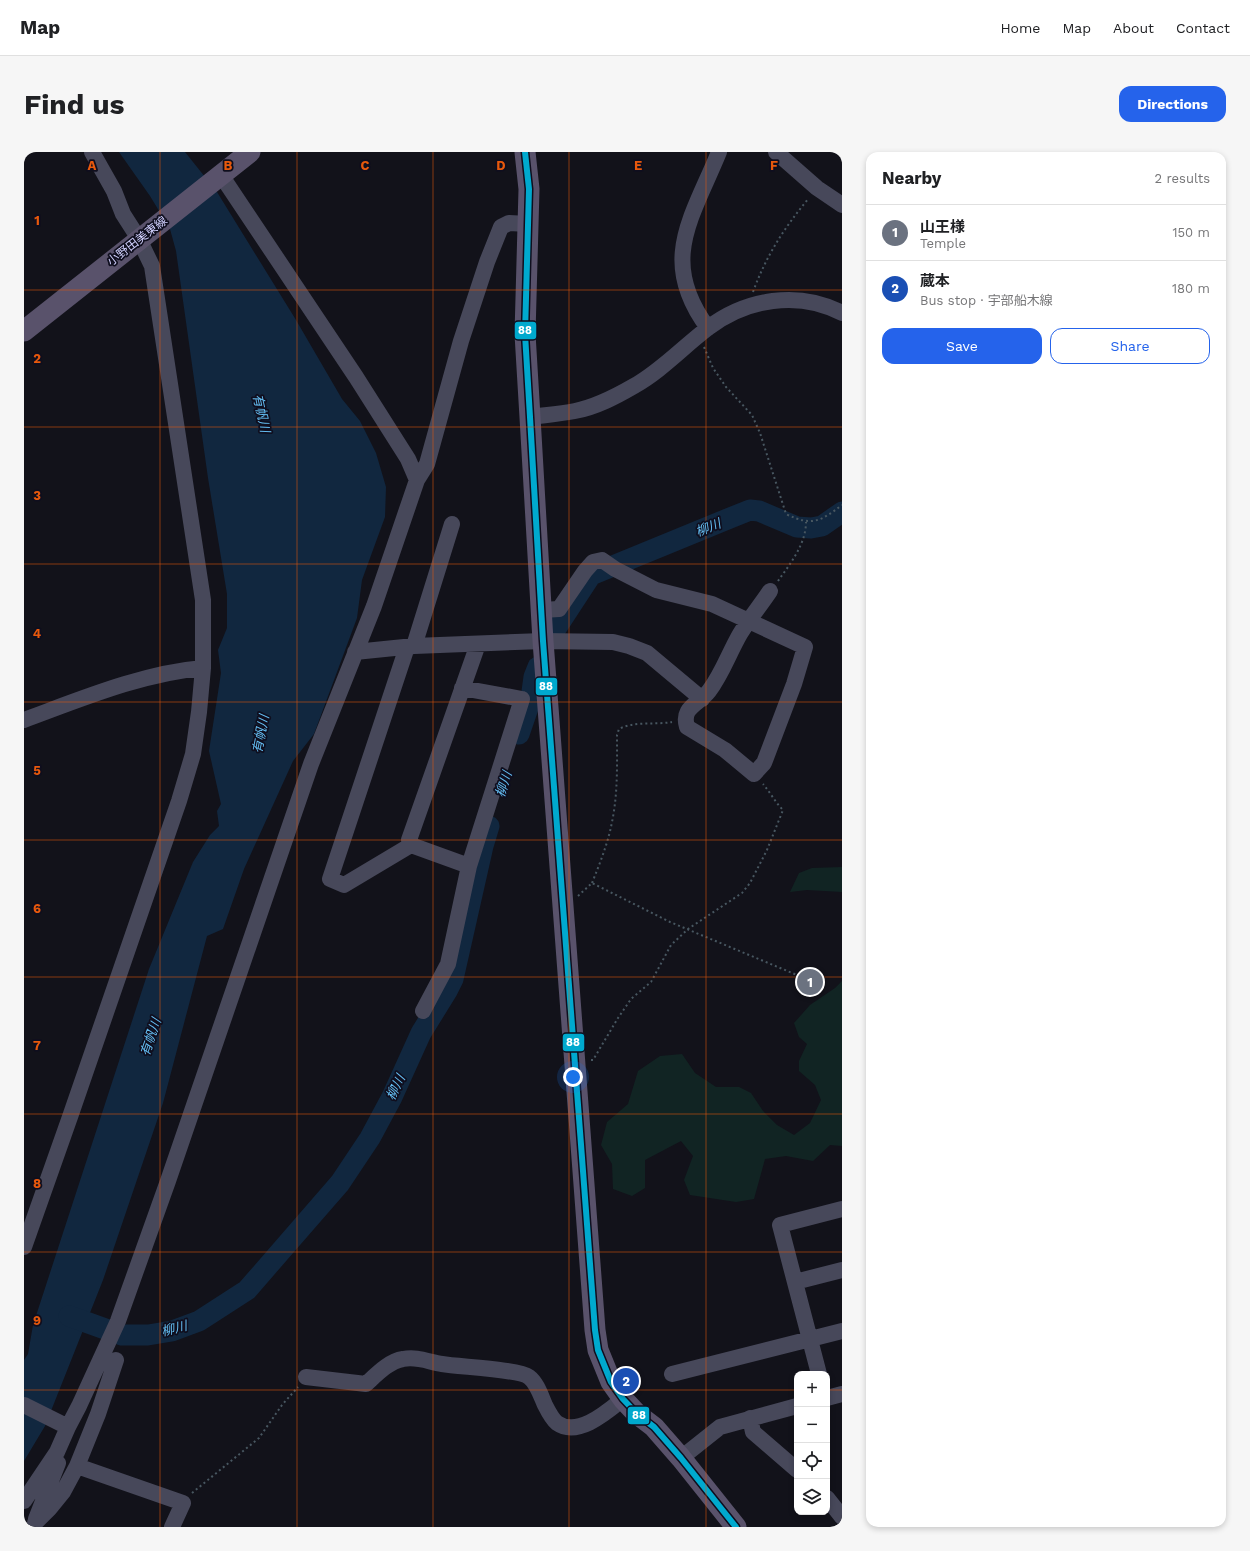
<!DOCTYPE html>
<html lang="en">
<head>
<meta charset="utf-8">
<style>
  body { margin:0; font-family:"Work Sans","Noto Sans JP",sans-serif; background:#f6f6f6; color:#202124 }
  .controls { position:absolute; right:12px; bottom:12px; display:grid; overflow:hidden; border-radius:8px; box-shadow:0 2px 6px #0003 }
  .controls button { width:36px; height:36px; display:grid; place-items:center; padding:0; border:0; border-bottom:1px solid #e0e0e0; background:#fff; color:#202124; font:20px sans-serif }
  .you { position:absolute; left:549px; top:925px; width:14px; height:14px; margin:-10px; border:3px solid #fff; border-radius:50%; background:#1a73e8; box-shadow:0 0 0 6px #1a73e833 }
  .badge { display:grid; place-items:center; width:26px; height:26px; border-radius:50%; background:#2563eb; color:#fff; font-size:13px; font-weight:700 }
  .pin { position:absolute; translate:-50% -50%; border:2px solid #fff; box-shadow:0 1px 4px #0006 }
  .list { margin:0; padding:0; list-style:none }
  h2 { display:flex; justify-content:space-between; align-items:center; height:52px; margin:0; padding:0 16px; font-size:17px }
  h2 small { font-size:13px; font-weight:400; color:#757577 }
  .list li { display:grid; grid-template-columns:26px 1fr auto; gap:12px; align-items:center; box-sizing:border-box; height:56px; padding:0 16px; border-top:1px solid #e0e0e0 }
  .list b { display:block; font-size:15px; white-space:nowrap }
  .list p { margin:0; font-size:13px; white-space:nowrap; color:#757577 }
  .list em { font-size:13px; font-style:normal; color:#757577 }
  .actions { display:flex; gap:8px; padding:12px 16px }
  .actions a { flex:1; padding:9px 0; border:1px solid #2563eb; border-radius:12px; text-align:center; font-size:14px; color:#2563eb }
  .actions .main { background:#2563eb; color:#fff }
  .icon { flex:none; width:22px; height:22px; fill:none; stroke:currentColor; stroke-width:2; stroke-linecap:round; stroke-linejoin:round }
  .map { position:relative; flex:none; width:818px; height:1375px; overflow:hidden; border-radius:12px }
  header { display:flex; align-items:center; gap:24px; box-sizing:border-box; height:56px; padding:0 20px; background:#fff; border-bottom:1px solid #e0e0e0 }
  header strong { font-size:19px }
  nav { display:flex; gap:22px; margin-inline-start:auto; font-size:14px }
  .intro { display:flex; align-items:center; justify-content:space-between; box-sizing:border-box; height:96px; padding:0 24px }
  h1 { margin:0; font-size:28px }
  .button { padding:10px 18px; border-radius:12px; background:#2563eb; color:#fff; font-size:14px; font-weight:700 }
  main { display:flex; gap:24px; padding:0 24px }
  aside { flex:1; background:#fff; border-radius:12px; box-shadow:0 2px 6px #0003 }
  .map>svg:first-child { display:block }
</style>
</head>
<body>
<header>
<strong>Map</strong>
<nav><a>Home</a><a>Map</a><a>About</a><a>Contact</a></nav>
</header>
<div class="intro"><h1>Find us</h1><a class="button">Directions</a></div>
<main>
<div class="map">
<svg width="818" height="1375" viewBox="0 0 818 1375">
  <rect width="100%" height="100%" fill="#12121a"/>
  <!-- green -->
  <path fill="#112423" d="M 818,715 L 818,740 L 783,738 L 766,740 L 775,721 L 788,716 Z
    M 818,829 L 818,994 L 806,993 L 789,1009 L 762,1004 L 741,1007 L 730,1047 L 712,1050 L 666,1043 L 660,1028 L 669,1004 L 657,989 L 621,1008 L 621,1036 L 608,1044 L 589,1037 L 588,1012 L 577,993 L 583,970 L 604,952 L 614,919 L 636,904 L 658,902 L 671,921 L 692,935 L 715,935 L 727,941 L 739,959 L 753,973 L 770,983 L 786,971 L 797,948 L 791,933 L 775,919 L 775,909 L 783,892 L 775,885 L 770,871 L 786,853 L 811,836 Z"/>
  <!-- water -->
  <path fill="#11273f" d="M 95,0 L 161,0 L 193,40 L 272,168 L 318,247 L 336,269 L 352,301 L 362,335 L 361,365 L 338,428 L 333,466 L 290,582 L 269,609 L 220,717 L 199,777 L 183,784 L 139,951 L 79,1128 L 21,1274 L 0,1309 L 0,1208 L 4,1202 L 9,1173 L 125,817 L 169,710 L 186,683 L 195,674 L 193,659 L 197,652 L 185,599 L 197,521 L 194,498 L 203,476 L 203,442 L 184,326 L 152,99 L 146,77 L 126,44 Z"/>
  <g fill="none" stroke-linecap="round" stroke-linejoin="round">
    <!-- river -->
    <path stroke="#11273f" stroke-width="21" d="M 531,478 L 567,423 L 706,366 L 726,358 L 735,359 L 773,375 L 787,376 L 798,374 L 818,360
      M 495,582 L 507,547 L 510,525 L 514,515
      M 45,1164 L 98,1183 L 124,1183 L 148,1179 L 175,1169 L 223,1138 L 316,1031 L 346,986 L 368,945 L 397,881 L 423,839 L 429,827 L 459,694 L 465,674"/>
    <!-- path -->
    <path stroke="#485761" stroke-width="2" stroke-dasharray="2 3" stroke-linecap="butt" d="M 729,140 C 742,104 760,76 785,46
      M 680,195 L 689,216 L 702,235 L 728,263 L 736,281 L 762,362 C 788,375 797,369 818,353
      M 754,429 C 766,412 782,392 782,370
      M 568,731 C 576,711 584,691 588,670 C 594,641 593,612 593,583 L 595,577 C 610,569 631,573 648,570
      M 554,744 L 568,731 L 646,770 L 773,823
      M 567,908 L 569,908 L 594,866 L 607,847 L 627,830 L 647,793 L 664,777 L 718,741 L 726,731 L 743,698 L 759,658 C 751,650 746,640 739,632
      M 168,1341 L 235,1286 L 258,1253 L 274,1235"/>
    <!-- minor -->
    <path stroke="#47485a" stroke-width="16" d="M 752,0 L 793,36 L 818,53
      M 197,23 L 332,225 L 384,307 L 393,328
      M 684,176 C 634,109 668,66 695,0
      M 506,265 C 521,263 536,262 551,259 C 572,255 591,245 610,234 C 637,219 659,195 684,176 C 722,147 774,138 818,161
      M 518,458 L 535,457 L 561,419 L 569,410 L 578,408 L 591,417 L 632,438 L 688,452 L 781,495 L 770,532 L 740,611 L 730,622 L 701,598 L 663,575 C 657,555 674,553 685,539 C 698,522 705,501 716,482 C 725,467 736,454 746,439
      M 390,494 L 428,372
      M 383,495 L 306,727 L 320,733 L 387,693
      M 331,500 L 390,494 L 519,489 L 589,490 L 605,494 L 623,501 L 678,547
      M 0,568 C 57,547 119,521 179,516
      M 445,714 L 387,693 L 385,688 L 454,492
      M 399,859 L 424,812 L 445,714 L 498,547 L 438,536
      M 0,1095 L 47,962 L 155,649 L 169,602 L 175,560 L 179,516 L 179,448 L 128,114 L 115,87 L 99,62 L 90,39 L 68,0
      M 771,1130 L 818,1118
      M 648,1222 L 818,1179
      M 795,1222 L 756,1073 L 818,1057
      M 282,1225 L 342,1232 C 352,1223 365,1209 379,1207 C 393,1204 405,1210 418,1212 C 435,1215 494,1217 505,1225 C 513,1231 517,1244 521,1253 C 524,1259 528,1267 533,1271 C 554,1286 584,1259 599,1247
      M 803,1246 L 818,1242
      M 0,1253 L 44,1275
      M 726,1266 L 729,1280 L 773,1318
      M 657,1306 L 696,1275 L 773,1254
      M 53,1314 L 74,1262 L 92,1208
      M 803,1346 L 818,1365
      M 0,1349 L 33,1300 L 44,1275 L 55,1254 L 94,1169 L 144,1029 L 287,612 L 350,454 L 393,328 L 403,312 L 437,189 L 463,110 L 477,75 L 485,71 L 504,72
      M 12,1367 L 34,1311
      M 11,1371 L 26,1356 L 39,1340 L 53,1314 L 159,1351 L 148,1375"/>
    <!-- major -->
    <path stroke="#59526b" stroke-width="21" d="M 501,0 L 505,37 L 501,182 L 506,265 L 519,489 L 571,1178 L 574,1198 L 587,1230 L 599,1247 L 613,1262 L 630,1275 L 657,1306 L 712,1375
      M 0,179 L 226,0"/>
    <!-- bus-1 casing -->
    <g stroke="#0f0e1e" stroke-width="9">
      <path id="bus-1" d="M 501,0 L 505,37 L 501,182 L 506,265 L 519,489 L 571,1178 L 574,1198 L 587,1230 L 599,1247 L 613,1262 L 630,1275 L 657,1306 L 712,1375"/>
    </g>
    <!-- bus-1 -->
    <use href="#bus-1" stroke="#00a9ce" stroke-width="6"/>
  </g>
  <!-- grid -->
  <path fill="none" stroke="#e8590c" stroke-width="1" stroke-opacity="0.55" d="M 136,0 L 136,1375M 273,0 L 273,1375M 409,0 L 409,1375M 545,0 L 545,1375M 682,0 L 682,1375M 0,138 L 818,138M 0,275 L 818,275M 0,412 L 818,412M 0,550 L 818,550M 0,688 L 818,688M 0,825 L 818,825M 0,962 L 818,962M 0,1100 L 818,1100M 0,1238 L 773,1238M 803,1238 L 818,1238"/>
  <g text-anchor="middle" stroke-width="3.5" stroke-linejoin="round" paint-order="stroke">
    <!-- street labels -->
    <g font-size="12" fill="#cfcefb" stroke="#0f0e1e">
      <text transform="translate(113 89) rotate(-38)" y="4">小野田美東線</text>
    </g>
    <!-- water labels -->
    <g font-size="13" font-style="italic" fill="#64bef3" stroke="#0f0e1e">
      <text transform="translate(238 261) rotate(78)" y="5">有帆川</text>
      <text transform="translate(684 375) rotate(-22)" y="5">柳川</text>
      <text transform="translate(236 582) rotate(-79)" y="5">有帆川</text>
      <text transform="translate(479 632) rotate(-72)" y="5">柳川</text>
      <text transform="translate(126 885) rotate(-71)" y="5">有帆川</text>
      <text transform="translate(371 935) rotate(-64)" y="5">柳川</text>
      <text transform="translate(150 1176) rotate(-14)" y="5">柳川</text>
    </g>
  </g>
  <g font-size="13" text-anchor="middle" font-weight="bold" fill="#e8590c" stroke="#0f0e1e" stroke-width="3.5" stroke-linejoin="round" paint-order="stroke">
    <text x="68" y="18">A</text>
    <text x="204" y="18">B</text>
    <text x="341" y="18">C</text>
    <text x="477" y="18">D</text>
    <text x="614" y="18">E</text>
    <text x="750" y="18">F</text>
    <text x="13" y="73">1</text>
    <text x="13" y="211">2</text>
    <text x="13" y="348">3</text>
    <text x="13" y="486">4</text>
    <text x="13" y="623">5</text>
    <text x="13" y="761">6</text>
    <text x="13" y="898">7</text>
    <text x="13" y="1036">8</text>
    <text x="13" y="1173">9</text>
  </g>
  <g stroke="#0f0e1e" stroke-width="1.5">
    <rect x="490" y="169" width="23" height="19" rx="4" fill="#00a9ce"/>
    <rect x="511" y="525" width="23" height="19" rx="4" fill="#00a9ce"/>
    <rect x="538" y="881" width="23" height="19" rx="4" fill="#00a9ce"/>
    <rect x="603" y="1254" width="23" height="19" rx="4" fill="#00a9ce"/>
  </g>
  <g font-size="11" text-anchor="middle" font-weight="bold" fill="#fff">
    <text x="501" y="182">88</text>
    <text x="522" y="538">88</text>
    <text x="549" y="894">88</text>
    <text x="615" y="1267">88</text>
  </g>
</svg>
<div class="controls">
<button>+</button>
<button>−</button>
<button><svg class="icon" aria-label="locate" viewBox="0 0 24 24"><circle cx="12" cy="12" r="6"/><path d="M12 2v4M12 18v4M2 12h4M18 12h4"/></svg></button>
<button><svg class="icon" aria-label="layers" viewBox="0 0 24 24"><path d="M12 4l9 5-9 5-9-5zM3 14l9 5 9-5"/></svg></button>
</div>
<div class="you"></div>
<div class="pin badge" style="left:786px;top:830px;background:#6b7280">1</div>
<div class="pin badge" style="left:602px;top:1229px;background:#1a4fb4">2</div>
</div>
<aside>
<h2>Nearby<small>2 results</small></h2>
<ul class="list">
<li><span class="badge" style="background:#6b7280">1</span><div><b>山王様</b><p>Temple</p></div><em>150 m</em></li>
<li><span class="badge" style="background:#1a4fb4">2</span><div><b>蔵本</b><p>Bus stop · 宇部船木線</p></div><em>180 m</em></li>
</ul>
<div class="actions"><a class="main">Save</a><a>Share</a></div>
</aside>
</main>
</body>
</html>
